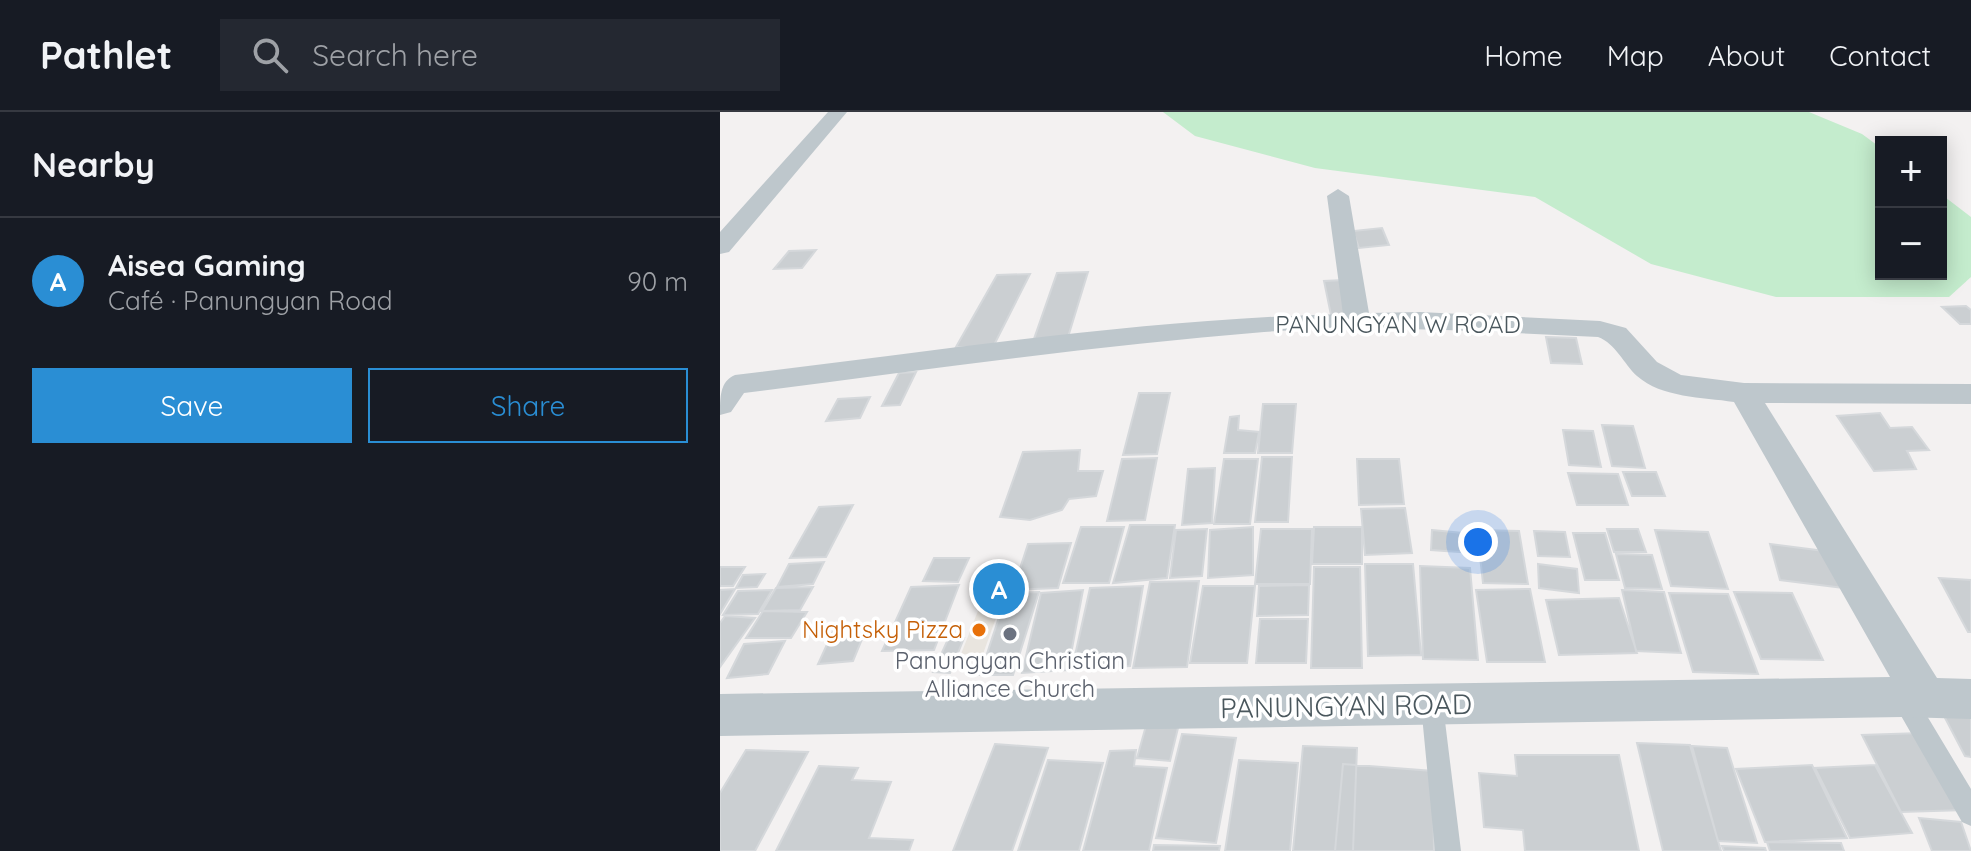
<!DOCTYPE html>
<html lang="en">
<head>
<meta charset="utf-8">
<style>
  body { margin:0; font-family:Quicksand,sans-serif; background:#242831; color:#f1f3f6 }
  .controls { position:absolute; right:24px; top:24px; display:grid; overflow:hidden; border-radius:0px; box-shadow:0 4px 20px #0003 }
  .controls button { width:72px; height:72px; display:grid; place-items:center; padding:0; border:0; border-bottom:2px solid #363941; background:#171b24; color:#f1f3f6; font:40px sans-serif }
  .you { position:absolute; left:758px; top:430px; width:28px; height:28px; margin:-20px; border:6px solid #fff; border-radius:50%; background:#1a73e8; box-shadow:0 0 0 12px #1a73e833 }
  .badge { display:grid; place-items:center; width:52px; height:52px; border-radius:50%; background:#2a8ed4; color:#fff; font-size:26px; font-weight:700 }
  .pin { position:absolute; translate:-50% -50%; border:4px solid #fff; box-shadow:0 2px 8px #0006 }
  .list { margin:0; padding:0; list-style:none }
  h2 { display:flex; justify-content:space-between; align-items:center; height:104px; margin:0; padding:0 32px; font-size:34px }
  h2 small { font-size:26px; font-weight:400; color:#9ea1a6 }
  .list li { display:grid; grid-template-columns:52px 1fr auto; gap:24px; align-items:center; box-sizing:border-box; height:128px; padding:0 32px; border-top:2px solid #363941 }
  .list b { display:block; font-size:30px; white-space:nowrap }
  .list p { margin:0; font-size:26px; white-space:nowrap; color:#9ea1a6 }
  .list em { font-size:26px; font-style:normal; color:#9ea1a6 }
  .actions { display:flex; gap:16px; padding:24px 32px }
  .actions a { flex:1; padding:18px 0; border:2px solid #2a8ed4; border-radius:0px; text-align:center; font-size:28px; color:#2a8ed4 }
  .actions .main { background:#2a8ed4; color:#fff }
  .icon { flex:none; width:44px; height:44px; fill:none; stroke:currentColor; stroke-width:2; stroke-linecap:round; stroke-linejoin:round }
  .map { position:relative; flex:none; width:1251px; height:739px; overflow:hidden }
  header { display:flex; align-items:center; gap:48px; box-sizing:border-box; height:112px; padding:0 40px; background:#171b24; border-bottom:2px solid #363941 }
  header strong { font-size:38px }
  nav { display:flex; gap:44px; margin-inline-start:auto; font-size:28px }
  .search { width:560px; height:72px; background:#242831; display:flex; align-items:center; gap:20px; box-sizing:border-box; padding:0 28px; border-radius:0px; color:#9ea1a6; font-size:30px }
  main { display:flex }
  aside { flex:1; background:#171b24 }
  .map>svg:first-child { display:block }
</style>
</head>
<body>
<header>
<strong>Pathlet</strong>
<div class="search"><svg class="icon" aria-label="search" viewBox="0 0 24 24"><circle cx="10" cy="10" r="6"/><path d="M15 15l6 6"/></svg>Search here</div>
<nav><a>Home</a><a>Map</a><a>About</a><a>Contact</a></nav>
</header>
<main>
<aside>
<h2>Nearby<small></small></h2>
<ul class="list">
<li><span class="badge">A</span><div><b>Aisea Gaming</b><p>Café · Panungyan Road</p></div><em>90 m</em></li>
</ul>
<div class="actions"><a class="main">Save</a><a>Share</a></div>
</aside>
<div class="map">
<svg width="1251" height="739" viewBox="0 0 1251 739">
  <rect width="100%" height="100%" fill="#f3f1f1"/>
  <!-- commercial -->
  <path fill="#e9e5df" d="M 275,456 L 294,456 L 263,542 L 241,542 Z"/>
  <!-- green -->
  <path fill="#c4eccd" d="M 443,0 L 1089,0 L 1142,22 L 1161,36 L 1161,162 L 1221,162 L 1221,82 L 1251,105 L 1251,165 L 1229,185 L 1056,185 L 931,152 L 815,85 L 595,56 L 475,24 Z"/>
  <!-- building -->
  <path fill="#cbcfd2" stroke="#d5d8db" stroke-width="2" d="M 662,116 L 669,133 L 639,136 L 633,119 Z
    M 96,138 L 82,156 L 54,157 L 69,139 Z
    M 368,160 L 348,225 L 314,227 L 337,161 Z
    M 310,162 L 273,235 L 236,235 L 277,163 Z
    M 624,168 L 632,201 L 611,203 L 604,169 Z
    M 1246,194 L 1251,198 L 1251,212 L 1240,212 L 1222,195 Z
    M 826,225 L 856,226 L 862,252 L 831,251 Z
    M 196,260 L 180,293 L 162,294 L 179,261 Z
    M 419,281 L 450,281 L 437,342 L 403,343 Z
    M 150,285 L 140,306 L 106,309 L 118,287 Z
    M 543,292 L 576,292 L 572,341 L 538,341 Z
    M 1160,301 L 1170,316 L 1192,315 L 1209,338 L 1187,339 L 1196,357 L 1154,359 L 1117,304 Z
    M 519,304 L 518,318 L 539,320 L 535,341 L 504,341 L 510,305 Z
    M 882,313 L 913,314 L 925,356 L 892,354 Z
    M 843,318 L 873,319 L 881,355 L 849,353 Z
    M 360,338 L 358,359 L 383,359 L 376,384 L 349,387 L 342,398 L 310,408 L 280,405 L 303,340 Z
    M 542,345 L 572,345 L 568,410 L 535,410 Z
    M 437,346 L 425,408 L 387,409 L 402,347 Z
    M 504,347 L 538,347 L 530,412 L 494,412 Z
    M 637,347 L 679,347 L 684,392 L 639,393 Z
    M 495,356 L 492,411 L 462,413 L 468,357 Z
    M 903,360 L 936,360 L 945,384 L 912,384 Z
    M 848,361 L 898,362 L 908,393 L 857,393 Z
    M 133,393 L 106,445 L 70,446 L 99,395 Z
    M 685,396 L 692,441 L 645,443 L 641,397 Z
    M 410,413 L 455,413 L 447,466 L 393,471 Z
    M 361,415 L 404,415 L 389,471 L 343,471 Z
    M 533,415 L 533,463 L 488,466 L 490,418 Z
    M 594,415 L 642,415 L 642,452 L 592,452 Z
    M 487,417 L 482,464 L 450,466 L 456,418 Z
    M 541,417 L 592,417 L 590,472 L 535,472 Z
    M 887,417 L 918,417 L 926,440 L 894,440 Z
    M 712,418 L 753,422 L 753,441 L 711,438 Z
    M 757,418 L 799,419 L 808,472 L 763,471 Z
    M 935,418 L 988,420 L 1008,477 L 951,474 Z
    M 814,419 L 845,420 L 850,445 L 818,444 Z
    M 853,421 L 885,421 L 899,468 L 865,468 Z
    M 351,431 L 338,476 L 293,478 L 308,432 Z
    M 1050,432 L 1112,440 L 1124,476 L 1060,468 Z
    M 896,442 L 932,443 L 942,477 L 905,476 Z
    M 214,446 L 249,446 L 238,470 L 203,469 Z
    M 104,450 L 93,472 L 57,475 L 69,452 Z
    M 645,452 L 693,452 L 701,543 L 648,544 Z
    M 818,452 L 857,457 L 859,481 L 819,476 Z
    M 700,454 L 750,456 L 758,548 L 703,547 Z
    M 0,455 L 25,455 L 13,474 L 0,474 Z
    M 594,455 L 640,455 L 642,556 L 591,556 Z
    M 45,462 L 37,475 L 16,476 L 23,463 Z
    M 1219,466 L 1251,468 L 1251,520 L 1248,520 Z
    M 479,469 L 467,555 L 413,556 L 430,470 Z
    M 239,473 L 214,538 L 162,539 L 191,475 Z
    M 589,473 L 588,503 L 537,504 L 539,474 Z
    M 423,474 L 410,554 L 352,557 L 370,476 Z
    M 483,474 L 535,474 L 527,551 L 470,551 Z
    M 93,475 L 80,498 L 42,499 L 56,476 Z
    M 15,477 L 0,502 L 0,478 Z
    M 810,477 L 825,550 L 767,550 L 756,478 Z
    M 52,478 L 38,502 L 3,503 L 18,479 Z
    M 363,478 L 348,558 L 302,561 L 321,481 Z
    M 902,478 L 944,480 L 961,541 L 916,539 Z
    M 319,480 L 293,563 L 260,563 L 287,481 Z
    M 1014,480 L 1072,481 L 1103,548 L 1041,547 Z
    M 949,481 L 1008,482 L 1038,562 L 973,560 Z
    M 899,486 L 917,541 L 839,543 L 826,488 Z
    M 43,499 L 87,500 L 71,526 L 26,526 Z
    M 5,504 L 35,506 L 0,555 L 0,511 Z
    M 540,507 L 588,507 L 586,551 L 536,551 Z
    M 131,512 L 147,515 L 133,549 L 98,552 L 114,517 Z
    M 229,525 L 244,526 L 230,561 L 213,560 Z
    M 65,529 L 48,562 L 7,566 L 24,532 Z
    M 1223,602 L 1251,603 L 1251,645 L 1245,644 Z
    M 427,610 L 459,612 L 450,649 L 417,646 Z
    M 1201,621 L 1245,698 L 1181,700 L 1142,623 Z
    M 462,622 L 516,626 L 496,731 L 436,726 Z
    M 917,631 L 970,633 L 1001,739 L 943,739 Z
    M 275,632 L 328,636 L 292,739 L 233,739 Z
    M 583,634 L 637,636 L 633,739 L 573,739 Z
    M 972,634 L 1007,636 L 1037,731 L 998,729 Z
    M 26,638 L 88,640 L 35,739 L 0,739 L 0,681 Z
    M 416,638 L 414,654 L 447,656 L 429,739 L 363,739 L 390,639 Z
    M 795,643 L 899,643 L 919,739 L 805,739 L 803,718 L 764,715 L 759,661 L 797,664 Z
    M 328,648 L 383,651 L 359,739 L 298,739 Z
    M 519,648 L 578,651 L 570,739 L 505,739 Z
    M 623,652 L 713,659 L 714,739 L 615,739 Z
    M 1092,653 L 1127,726 L 1045,730 L 1016,657 Z
    M 1155,653 L 1192,721 L 1130,726 L 1095,656 Z
    M 99,654 L 138,656 L 132,668 L 171,670 L 149,726 L 193,728 L 189,739 L 56,739 Z
    M 1199,706 L 1241,710 L 1251,739 L 1212,739 Z
    M 1047,730 L 1121,731 L 1124,739 L 1050,739 Z
    M 434,733 L 500,734 L 499,739 L 433,739 Z
    M 1002,734 L 1045,736 L 1046,739 L 1004,739 Z"/>
  <g fill="none" stroke-linecap="round" stroke-linejoin="round">
    <!-- lane -->
    <path fill="#bec7cc" fill-rule="evenodd" d="M 1184,576 L 1192,579 L 1251,677 L 1251,714 L 1242,710 L 1176,595 L 1173,587 L 1176,579 Z
      M 712,582 L 720,585 L 723,593 L 741,739 L 715,739 L 701,593 L 704,585 Z"/>
    <!-- street -->
    <path fill="#bec7cc" fill-rule="evenodd" d="M 108,0 L 127,0 L 9,140 L 0,142 L 0,120 Z
      M 618,77 L 629,84 L 649,201 L 700,200 L 880,209 L 906,216 L 937,250 L 961,263 L 1024,271 L 1251,272 L 1251,292 L 1045,291 L 1217,566 L 1251,567 L 1251,607 L 1182,605 L 0,624 L 0,582 L 1170,565 L 1014,290 C 982,285 942,286 917,264 C 904,252 895,231 878,225 C 766,220 655,212 544,220 C 370,234 197,259 24,281 L 11,300 L 0,303 C 0,285 0,269 15,263 C 217,239 419,207 623,202 L 607,84 Z"/>
  </g>
  <!-- markers -->
  <circle fill="#e8710a" stroke="#fff" stroke-width="3" cx="259" cy="518" r="8"/>
  <circle fill="#6b7280" stroke="#fff" stroke-width="3" cx="290" cy="522" r="8"/>
  <g text-anchor="middle" stroke-width="7" stroke-linejoin="round" paint-order="stroke">
    <!-- street labels -->
    <g font-size="24" fill="#4a575d" stroke="#fff">
      <text x="678" y="221">PANUNGYAN W ROAD</text>
    </g>
    <!-- food labels -->
    <g font-size="24" fill="#c56008" stroke="#fff" text-anchor="end">
      <text x="243" y="526">Nightsky Pizza</text>
    </g>
    <!-- worship labels -->
    <g font-size="24" fill="#5b616d" stroke="#fff">
      <text x="290" y="557">Panungyan Christian<tspan x="290" dy="28">Alliance Church</tspan></text>
    </g>
    <!-- near-street labels -->
    <g font-size="28" fill="#4a575d" stroke="#fff">
      <text transform="translate(626 594) rotate(-1)" y="10">PANUNGYAN ROAD</text>
    </g>
  </g>
</svg>
<div class="controls">
<button>+</button>
<button>−</button>
</div>
<div class="you"></div>
<div class="pin badge" style="left:279px;top:477px">A</div>
</div>
</main>
</body>
</html>
